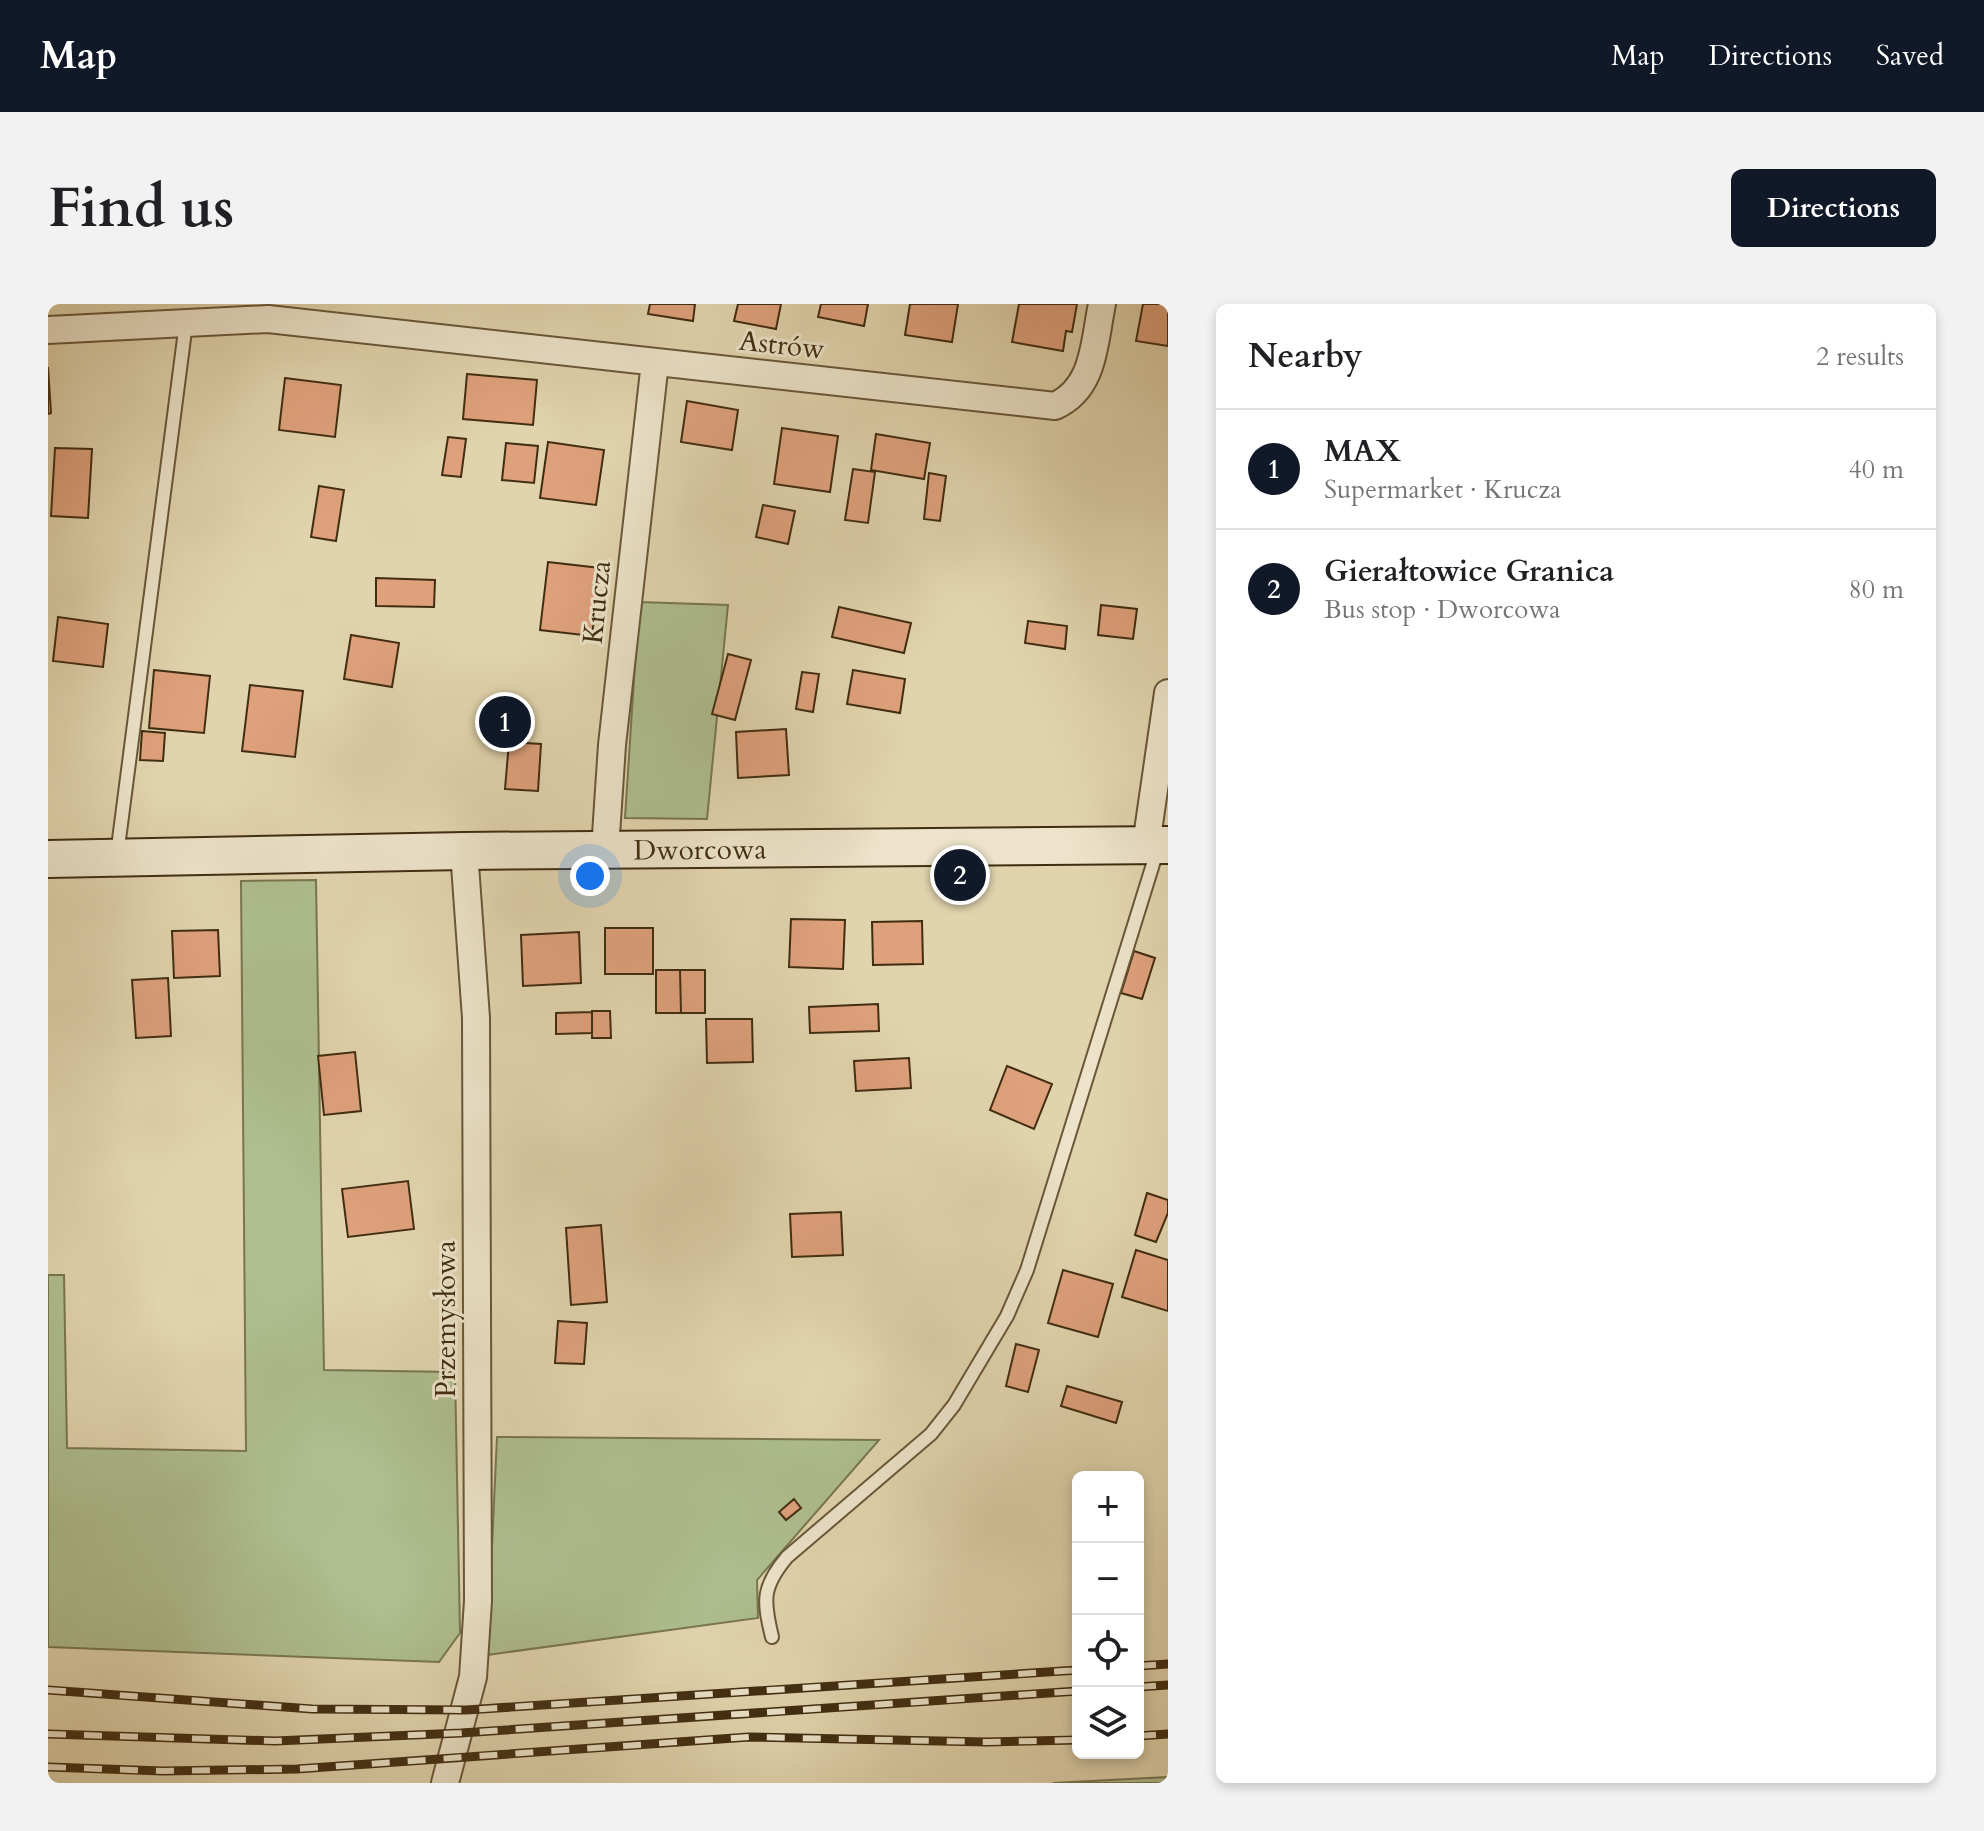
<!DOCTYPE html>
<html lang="en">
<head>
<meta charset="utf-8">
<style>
  body { margin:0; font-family:Cardo,serif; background:#f2f2f2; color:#202124 }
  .controls { position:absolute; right:24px; bottom:24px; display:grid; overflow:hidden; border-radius:12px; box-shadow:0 4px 12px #0003 }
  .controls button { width:72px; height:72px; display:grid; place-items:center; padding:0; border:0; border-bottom:2px solid #e0e0e0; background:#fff; color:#202124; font:40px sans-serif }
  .you { position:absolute; left:542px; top:572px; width:28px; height:28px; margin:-20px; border:6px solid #fff; border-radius:50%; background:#1a73e8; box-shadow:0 0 0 12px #1a73e833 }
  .badge { display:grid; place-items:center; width:52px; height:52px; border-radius:50%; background:#111827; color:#fff; font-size:26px; font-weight:700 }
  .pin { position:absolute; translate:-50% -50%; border:4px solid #fff; box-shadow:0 2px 8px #0006 }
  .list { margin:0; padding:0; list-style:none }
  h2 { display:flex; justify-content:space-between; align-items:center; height:104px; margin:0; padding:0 32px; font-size:34px }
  h2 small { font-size:26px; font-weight:400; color:#757577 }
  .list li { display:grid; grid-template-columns:52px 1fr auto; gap:24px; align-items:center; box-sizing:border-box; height:120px; padding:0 32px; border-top:2px solid #e0e0e0 }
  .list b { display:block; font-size:30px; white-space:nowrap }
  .list p { margin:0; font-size:26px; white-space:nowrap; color:#757577 }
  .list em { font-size:26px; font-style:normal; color:#757577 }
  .icon { flex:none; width:44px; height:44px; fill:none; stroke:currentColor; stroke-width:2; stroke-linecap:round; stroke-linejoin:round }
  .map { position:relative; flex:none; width:1120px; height:1479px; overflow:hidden; border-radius:12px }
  header { display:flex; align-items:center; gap:48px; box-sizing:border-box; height:112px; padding:0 40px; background:#111827; color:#fff }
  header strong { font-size:38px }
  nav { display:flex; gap:44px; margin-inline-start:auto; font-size:28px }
  .intro { display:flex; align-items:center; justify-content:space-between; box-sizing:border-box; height:192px; padding:0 48px }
  h1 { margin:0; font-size:56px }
  .button { padding:20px 36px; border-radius:12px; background:#111827; color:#fff; font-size:28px; font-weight:700 }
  main { display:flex; gap:48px; padding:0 48px }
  aside { flex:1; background:#fff; border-radius:12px; box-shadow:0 4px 12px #0003 }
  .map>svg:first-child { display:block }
</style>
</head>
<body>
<header>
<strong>Map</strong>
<nav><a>Map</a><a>Directions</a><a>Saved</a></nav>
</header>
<div class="intro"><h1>Find us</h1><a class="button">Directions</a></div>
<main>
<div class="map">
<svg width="1120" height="1479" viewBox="0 0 1120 1479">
  <rect width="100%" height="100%" fill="#e1d4ad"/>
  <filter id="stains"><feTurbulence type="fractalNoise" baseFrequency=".0025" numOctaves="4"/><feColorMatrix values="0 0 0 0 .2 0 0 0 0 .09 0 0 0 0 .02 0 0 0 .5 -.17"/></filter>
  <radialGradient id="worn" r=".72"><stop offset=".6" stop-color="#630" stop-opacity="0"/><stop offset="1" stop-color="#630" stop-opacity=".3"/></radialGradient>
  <!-- green -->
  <path fill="#aebe8e" stroke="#787650" stroke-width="2" d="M 591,298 L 680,301 L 659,515 L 577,514 Z
    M 268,576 L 276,1066 L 407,1068 L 412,1329 L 391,1358 L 0,1343 L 0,971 L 16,971 L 19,1144 L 198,1147 L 193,577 Z
    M 449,1133 L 831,1136 L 709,1276 L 710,1314 L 439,1351 Z
    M 1120,1473 L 1120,1479 L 1005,1479 Z"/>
  <!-- building -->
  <path fill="#dea17c" stroke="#412d11" stroke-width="2" d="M 602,0 L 647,0 L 645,17 L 600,10 Z
    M 690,0 L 733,0 L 728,25 L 686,17 Z
    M 773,0 L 820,0 L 816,22 L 770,13 Z
    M 862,0 L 910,0 L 904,38 L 857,31 Z
    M 971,0 L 1029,0 L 1024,28 L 1018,27 L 1015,47 L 964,38 Z
    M 1095,0 L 1120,0 L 1120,42 L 1088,37 Z
    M 0,63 L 3,109 L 0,110 Z
    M 419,70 L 489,76 L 485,121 L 415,115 Z
    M 237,74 L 293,81 L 287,133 L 231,126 Z
    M 639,97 L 690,106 L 684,146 L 633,138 Z
    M 734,124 L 790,132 L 782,188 L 726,180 Z
    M 828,130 L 882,139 L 876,175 L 823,166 Z
    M 400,133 L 418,135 L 413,173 L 394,171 Z
    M 500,138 L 556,146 L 548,201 L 492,194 Z
    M 458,139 L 490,142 L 486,179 L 454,176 Z
    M 7,144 L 44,145 L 40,214 L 3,212 Z
    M 805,165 L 827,168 L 820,219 L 797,216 Z
    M 881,169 L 898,172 L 892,217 L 876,215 Z
    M 271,182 L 296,186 L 288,237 L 263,233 Z
    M 715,201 L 747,207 L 740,240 L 708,233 Z
    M 500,258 L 552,264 L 544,332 L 492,326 Z
    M 328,274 L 387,276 L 386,303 L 328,302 Z
    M 1053,301 L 1089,305 L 1085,335 L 1050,331 Z
    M 791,303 L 863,319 L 856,349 L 784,333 Z
    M 10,313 L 60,320 L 55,363 L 5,357 Z
    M 980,317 L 1019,322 L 1017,345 L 977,339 Z
    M 303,331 L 351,339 L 344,383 L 296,375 Z
    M 680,350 L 703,356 L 687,416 L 664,410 Z
    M 106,366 L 162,372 L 156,429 L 101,424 Z
    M 805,366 L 857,375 L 852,409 L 799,400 Z
    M 754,368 L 771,370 L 765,408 L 748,405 Z
    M 202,381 L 255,387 L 247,453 L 194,447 Z
    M 738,425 L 741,471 L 690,474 L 688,428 Z
    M 94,427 L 117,429 L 115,457 L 92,456 Z
    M 461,438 L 493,440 L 490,487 L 457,485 Z
    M 743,615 L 797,616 L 795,665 L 741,663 Z
    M 874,617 L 875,660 L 825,661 L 824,618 Z
    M 557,624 L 605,624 L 605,670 L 557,670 Z
    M 170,626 L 172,672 L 126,674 L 124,627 Z
    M 531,628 L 533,679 L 475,682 L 473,631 Z
    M 1086,647 L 1107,654 L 1094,695 L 1073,689 Z
    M 608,666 L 632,666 L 633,709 L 608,709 Z
    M 632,666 L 657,666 L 657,709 L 633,709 Z
    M 120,674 L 123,732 L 88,734 L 84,676 Z
    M 830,700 L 831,727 L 762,729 L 761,703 Z
    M 544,707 L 562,707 L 563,734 L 544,734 Z
    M 544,708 L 544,729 L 508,730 L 508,709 Z
    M 658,715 L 704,715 L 705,758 L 659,759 Z
    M 307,748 L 313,807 L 276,811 L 270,752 Z
    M 861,754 L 863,784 L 808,787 L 806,757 Z
    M 959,762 L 1004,780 L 986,825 L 942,806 Z
    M 360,877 L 366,925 L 300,933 L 294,885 Z
    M 1099,889 L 1120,896 L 1120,909 L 1108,938 L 1087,931 Z
    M 793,908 L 795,951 L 744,953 L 742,910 Z
    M 553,921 L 559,998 L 523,1001 L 518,924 Z
    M 1088,946 L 1120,956 L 1120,1007 L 1074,993 Z
    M 1015,966 L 1065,980 L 1050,1033 L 1000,1019 Z
    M 510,1017 L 539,1019 L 536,1060 L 507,1059 Z
    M 968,1040 L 991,1046 L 980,1088 L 958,1082 Z
    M 1019,1082 L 1074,1098 L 1068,1119 L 1013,1102 Z
    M 746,1195 L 753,1204 L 738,1216 L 731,1208 Z"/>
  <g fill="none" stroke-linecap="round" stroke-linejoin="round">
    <!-- service casing -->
    <g stroke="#695738" stroke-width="16">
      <path id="service" d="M 69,551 L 138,19
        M 724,1333 C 715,1296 714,1283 739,1253 L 883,1130 L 906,1101 L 959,1012 L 979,966 L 1110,544"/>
    </g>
    <!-- minor casing -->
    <g stroke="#695738" stroke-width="30">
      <path id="minor" d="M 0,26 L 220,15 L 1007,102 C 1047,84 1046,38 1054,0
        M 1098,541 L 1120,389
        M 557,546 L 564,441 L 607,58
        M 397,1479 L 425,1373 L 430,1297 L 428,714 L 416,547"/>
    </g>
    <!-- secondary casing -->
    <g stroke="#412d11" stroke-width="40">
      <g id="secondary">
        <path id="s1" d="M 0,555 L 416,547 L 1120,541"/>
      </g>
    </g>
    <!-- service -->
    <use href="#service" stroke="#ece3ca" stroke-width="12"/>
    <!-- minor -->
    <use href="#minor" stroke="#ece3ca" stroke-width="26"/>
    <!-- secondary -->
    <use href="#secondary" stroke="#ece3ca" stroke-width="36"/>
    <!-- rail casing -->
    <g stroke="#412d11" stroke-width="9">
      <path id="rail" d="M 1090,1362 L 1120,1360
        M 1090,1383 L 1120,1381
        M 0,1386 L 264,1405 L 418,1406 L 1030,1366
        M 0,1430 L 227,1437 L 413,1429 L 1030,1387
        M 1090,1432 L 1120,1430
        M 0,1463 L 115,1467 L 249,1465 L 701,1433 L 939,1438 L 1030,1436"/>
    </g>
    <!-- rail -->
    <use href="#rail" stroke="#ece3ca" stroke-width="6" stroke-dasharray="18" stroke-linecap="butt"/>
  </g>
  <g text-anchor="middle" stroke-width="6" stroke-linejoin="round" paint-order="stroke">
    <!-- street labels -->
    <g font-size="28" fill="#412d11" stroke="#ece3ca">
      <text transform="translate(734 40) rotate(6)" y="10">Astrów</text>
      <text transform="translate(548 298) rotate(-84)" y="10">Krucza</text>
      <text dy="10" stroke="none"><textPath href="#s1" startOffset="652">Dworcowa</textPath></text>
      <text transform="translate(397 1015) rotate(-90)" y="10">Przemysłowa</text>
    </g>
  </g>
  <rect width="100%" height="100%" filter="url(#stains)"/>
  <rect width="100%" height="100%" fill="url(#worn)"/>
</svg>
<div class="controls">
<button>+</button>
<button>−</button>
<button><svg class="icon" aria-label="locate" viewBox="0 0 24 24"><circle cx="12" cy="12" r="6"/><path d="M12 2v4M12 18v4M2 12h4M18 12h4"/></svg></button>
<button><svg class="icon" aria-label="layers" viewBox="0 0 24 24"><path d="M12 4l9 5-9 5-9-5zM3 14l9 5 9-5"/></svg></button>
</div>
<div class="you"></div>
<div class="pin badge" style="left:457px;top:418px">1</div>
<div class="pin badge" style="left:912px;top:571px">2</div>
</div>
<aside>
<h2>Nearby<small>2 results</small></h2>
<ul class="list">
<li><span class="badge">1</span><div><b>MAX</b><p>Supermarket · Krucza</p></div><em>40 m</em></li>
<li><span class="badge">2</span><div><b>Gierałtowice Granica</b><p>Bus stop · Dworcowa</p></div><em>80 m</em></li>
</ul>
</aside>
</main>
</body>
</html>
